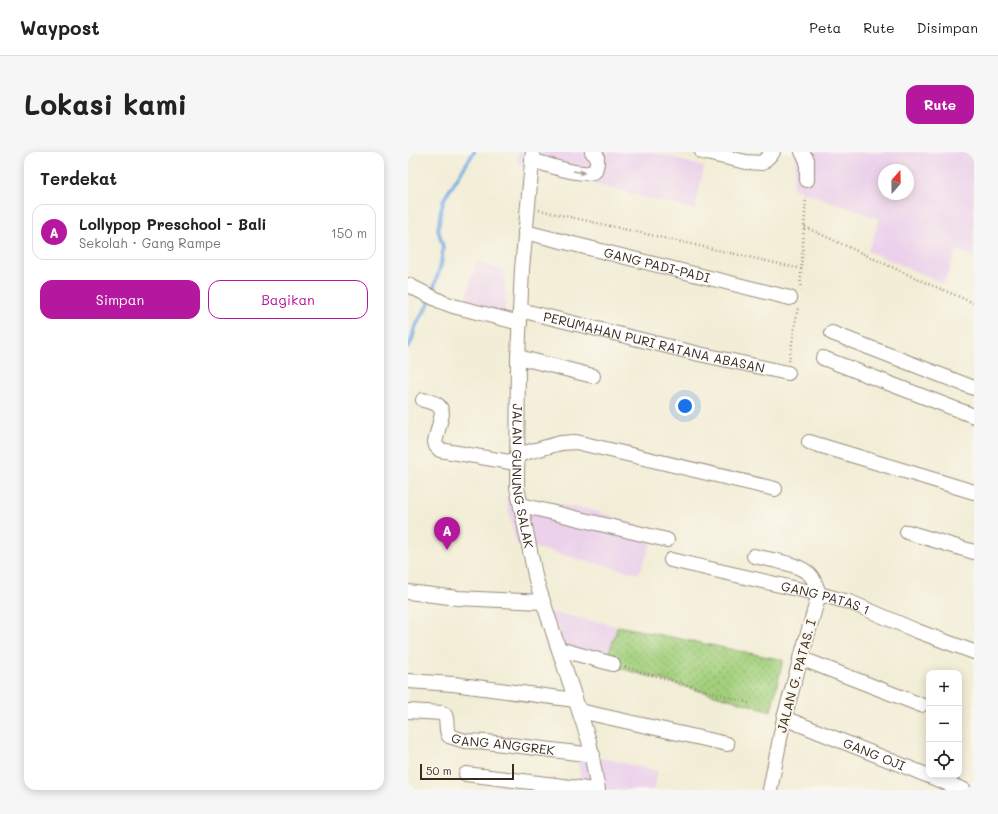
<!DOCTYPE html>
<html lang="id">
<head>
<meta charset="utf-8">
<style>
  body { margin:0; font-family:Mali,sans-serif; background:#f6f6f6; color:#222 }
  .controls { position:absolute; right:12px; bottom:12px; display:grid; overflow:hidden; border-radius:8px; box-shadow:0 2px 10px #0003 }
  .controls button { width:36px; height:36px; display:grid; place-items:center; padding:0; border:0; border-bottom:1px solid #e0e0e0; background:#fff; color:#222; font:20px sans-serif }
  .compass { position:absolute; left:470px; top:12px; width:36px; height:36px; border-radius:50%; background:#fff; box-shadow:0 2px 10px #0003; rotate:20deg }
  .scale { position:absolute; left:12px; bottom:10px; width:94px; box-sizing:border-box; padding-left:4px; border:2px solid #3b2a1e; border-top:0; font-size:11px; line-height:14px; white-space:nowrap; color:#3b2a1e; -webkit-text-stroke:3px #fbf7ec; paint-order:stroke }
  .you { position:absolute; left:277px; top:254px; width:14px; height:14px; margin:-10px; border:3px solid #fff; border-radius:50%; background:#1a73e8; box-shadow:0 0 0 6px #1a73e833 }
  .badge { display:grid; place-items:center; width:26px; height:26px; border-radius:50%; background:#b5179e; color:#fff; font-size:13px; font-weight:700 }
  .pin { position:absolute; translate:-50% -33px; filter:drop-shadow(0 1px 2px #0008) }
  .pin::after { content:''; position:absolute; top:21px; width:14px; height:12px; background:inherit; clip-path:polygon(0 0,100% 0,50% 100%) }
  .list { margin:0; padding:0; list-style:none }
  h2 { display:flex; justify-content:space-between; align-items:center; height:52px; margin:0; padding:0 16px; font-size:17px }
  h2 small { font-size:13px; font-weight:400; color:#767676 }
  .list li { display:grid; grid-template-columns:26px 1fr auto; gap:12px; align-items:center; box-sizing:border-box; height:56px; margin:0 8px 8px; padding:0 8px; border:1px solid #e0e0e0; border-radius:12px }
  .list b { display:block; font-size:15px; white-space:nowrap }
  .list p { margin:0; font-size:13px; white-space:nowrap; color:#767676 }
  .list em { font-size:13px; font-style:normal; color:#767676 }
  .actions { display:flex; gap:8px; padding:12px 16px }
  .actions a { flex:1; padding:9px 0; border:1px solid #b5179e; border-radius:12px; text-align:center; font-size:14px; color:#b5179e }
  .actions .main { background:#b5179e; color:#fff }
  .icon { flex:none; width:22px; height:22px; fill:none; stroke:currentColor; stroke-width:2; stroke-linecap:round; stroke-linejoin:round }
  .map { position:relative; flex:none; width:566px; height:638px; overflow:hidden; border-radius:12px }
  header { display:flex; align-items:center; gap:24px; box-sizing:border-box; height:56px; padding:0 20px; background:#fff; border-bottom:1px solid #e0e0e0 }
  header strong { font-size:19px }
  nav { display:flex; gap:22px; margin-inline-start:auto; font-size:14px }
  .intro { display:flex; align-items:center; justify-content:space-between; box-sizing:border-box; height:96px; padding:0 24px }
  h1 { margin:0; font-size:28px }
  .button { padding:10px 18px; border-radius:12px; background:#b5179e; color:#fff; font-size:14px; font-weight:700 }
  main { display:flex; gap:24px; padding:0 24px }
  aside { flex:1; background:#fff; border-radius:12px; box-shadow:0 2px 10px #0003 }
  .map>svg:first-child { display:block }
</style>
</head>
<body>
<header>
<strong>Waypost</strong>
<nav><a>Peta</a><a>Rute</a><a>Disimpan</a></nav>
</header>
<div class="intro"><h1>Lokasi kami</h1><a class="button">Rute</a></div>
<main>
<aside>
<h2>Terdekat<small></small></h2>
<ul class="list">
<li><span class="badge">A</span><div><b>Lollypop Preschool - Bali</b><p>Sekolah · Gang Rampe</p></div><em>150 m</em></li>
</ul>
<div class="actions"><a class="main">Simpan</a><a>Bagikan</a></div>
</aside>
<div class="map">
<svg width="566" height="638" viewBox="0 0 566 638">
  <defs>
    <pattern id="grass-dots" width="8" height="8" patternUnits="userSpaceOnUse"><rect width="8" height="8" fill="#a3d07d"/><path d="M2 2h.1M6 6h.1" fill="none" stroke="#86a966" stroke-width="1.8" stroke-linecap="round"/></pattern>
  </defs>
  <rect width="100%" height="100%" fill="#fbf7ec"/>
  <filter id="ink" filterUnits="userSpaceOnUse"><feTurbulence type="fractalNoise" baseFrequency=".025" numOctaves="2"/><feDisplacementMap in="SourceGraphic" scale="8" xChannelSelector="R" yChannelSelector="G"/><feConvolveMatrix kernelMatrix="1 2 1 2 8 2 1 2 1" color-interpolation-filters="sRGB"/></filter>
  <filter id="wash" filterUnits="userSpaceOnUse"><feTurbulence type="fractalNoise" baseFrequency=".012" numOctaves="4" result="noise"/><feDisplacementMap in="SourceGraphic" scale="16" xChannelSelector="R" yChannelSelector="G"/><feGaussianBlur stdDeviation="0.9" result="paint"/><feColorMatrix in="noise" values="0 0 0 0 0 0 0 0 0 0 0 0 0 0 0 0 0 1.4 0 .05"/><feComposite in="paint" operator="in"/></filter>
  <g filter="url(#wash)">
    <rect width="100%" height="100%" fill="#f2edd6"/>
    <!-- built -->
    <path fill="#ebd1eb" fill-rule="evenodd" d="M 110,0 L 243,0 L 296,15 L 287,58 L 110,13 Z
      M 389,0 L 560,0 L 566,2 L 566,106 L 549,98 L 536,131 L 460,99 L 472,67 L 385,36 ZM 476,18 L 500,18 L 500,42 L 476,42 Z
      M 68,110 L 97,119 L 97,162 L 56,154 Z
      M 98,345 L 179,357 L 206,365 L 248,380 L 231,422 L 108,391 Z
      M 128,457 L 210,474 L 197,512 L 139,499 Z
      M 168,600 L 250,619 L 246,638 L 174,638 Z"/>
    <!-- grass -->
    <path fill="url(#grass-dots)" stroke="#6f7d4e" d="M 210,474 L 375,508 L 363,559 L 197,512 Z"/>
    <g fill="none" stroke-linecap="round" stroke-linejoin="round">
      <!-- stream -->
      <path stroke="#77aae3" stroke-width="4" d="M 0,195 L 4,188 L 7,175 L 20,153 L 33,113 L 35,95 L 30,77 L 33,58 L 36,47 L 66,0"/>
    </g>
  </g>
  <g filter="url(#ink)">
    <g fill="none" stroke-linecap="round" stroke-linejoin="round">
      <!-- minor casing -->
      <g stroke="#968c7a" stroke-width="16">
        <g id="minor">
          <path id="s1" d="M 125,0 L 114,117 L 110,205 L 109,335 L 128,428 L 181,589 L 190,638"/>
          <path d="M 294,0 L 338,10 L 354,11 L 365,0"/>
          <path d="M 394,0 L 399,8 L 399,28"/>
          <path d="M 124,8 C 137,12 176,26 187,19 L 189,11 L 189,4 L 184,0"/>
          <path id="s2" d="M 117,80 L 382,146"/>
          <path d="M 0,133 L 34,150 L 45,154 L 112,171"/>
          <path id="s3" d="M 112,158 L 291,202 L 380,221"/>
          <path d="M 424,181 L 566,236"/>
          <path d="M 110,205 L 185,224"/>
          <path d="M 415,206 L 566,264"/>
          <path d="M 15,248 C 23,250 34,251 34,262 L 27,290 L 28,294 L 32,298 L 108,311"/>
          <path d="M 401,290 L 566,340"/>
          <path d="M 109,303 L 153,291 L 168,290 L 367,337"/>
          <path d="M 113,353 L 259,388"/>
          <path d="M 499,380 L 566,400"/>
          <path d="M 346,404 C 362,408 392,411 403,424 C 407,429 409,436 411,442 L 376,566 L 362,638"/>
          <path id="s4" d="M 263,408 L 411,442 L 444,451 L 509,479 L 566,500"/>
          <path d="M 0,440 L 50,446 L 135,450"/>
          <path d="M 151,497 L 205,512"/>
          <path d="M 392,506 L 513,553"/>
          <path d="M 0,529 L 45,532 L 167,548"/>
          <path id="s5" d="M 0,559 L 34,561 L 37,563 C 40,570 37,577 41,584 L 57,589 L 79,590 L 185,603"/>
          <path d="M 172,559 L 319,592"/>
          <path id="s6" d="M 376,566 L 556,638"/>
          <path d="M 58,622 L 187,638"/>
        </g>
      </g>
      <!-- path -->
      <path stroke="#968c7a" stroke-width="2.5" stroke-dasharray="1 3" stroke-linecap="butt" d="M 131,58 L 394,117
        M 397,75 L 514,129 L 566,151
        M 392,138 L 398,46
        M 381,209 L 390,155
        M 217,515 L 341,551"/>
      <!-- minor -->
      <use href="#minor" stroke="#fff" stroke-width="14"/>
    </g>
    <!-- one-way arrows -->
    <defs><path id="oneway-solid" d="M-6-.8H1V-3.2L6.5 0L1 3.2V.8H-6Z"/></defs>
    <use fill="#a79f9a" href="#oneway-solid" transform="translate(171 20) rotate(10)"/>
  </g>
  <g text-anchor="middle" stroke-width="4" stroke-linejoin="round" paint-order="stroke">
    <!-- street labels -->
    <g font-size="13" fill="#3b2a1e" stroke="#fbf7ec">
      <text dy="5" stroke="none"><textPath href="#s2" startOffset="136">GANG PADI-PADI</textPath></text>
      <text dy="5" stroke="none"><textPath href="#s3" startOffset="138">PERUMAHAN PURI RATANA ABASAN</textPath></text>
      <text dy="5" stroke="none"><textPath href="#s1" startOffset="325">JALAN GUNUNG SALAK</textPath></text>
      <text dy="5" stroke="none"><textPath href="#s4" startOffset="159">GANG PATAS 1</textPath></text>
      <text transform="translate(388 524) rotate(-75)" y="5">JALAN G. PATAS. I</text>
      <text dy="5" stroke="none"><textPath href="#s5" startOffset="114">GANG ANGGREK</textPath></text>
      <text dy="5" stroke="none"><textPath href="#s6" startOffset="97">GANG OJI</textPath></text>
    </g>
  </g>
</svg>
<div class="controls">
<button>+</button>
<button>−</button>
<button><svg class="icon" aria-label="locate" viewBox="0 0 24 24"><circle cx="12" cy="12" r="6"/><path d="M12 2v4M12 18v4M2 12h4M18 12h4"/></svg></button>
</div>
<svg class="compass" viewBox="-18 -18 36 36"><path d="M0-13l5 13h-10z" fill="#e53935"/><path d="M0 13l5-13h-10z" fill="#767676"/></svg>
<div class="scale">50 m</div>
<div class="you"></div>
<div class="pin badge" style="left:39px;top:398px">A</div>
</div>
</main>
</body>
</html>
